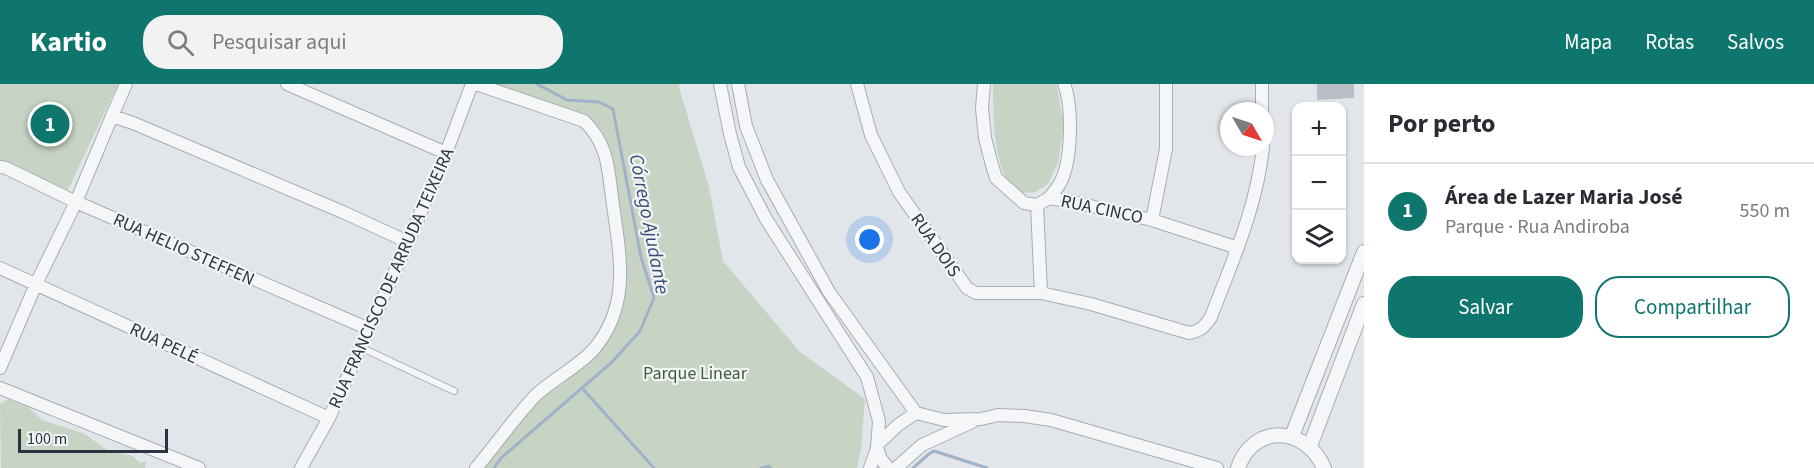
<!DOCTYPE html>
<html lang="pt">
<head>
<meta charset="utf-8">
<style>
  body { margin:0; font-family:"Source Sans 3",sans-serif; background:#f2f2f3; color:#2b2b33 }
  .controls { position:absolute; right:18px; top:18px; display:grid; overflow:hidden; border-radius:12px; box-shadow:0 2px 4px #0004 }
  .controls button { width:54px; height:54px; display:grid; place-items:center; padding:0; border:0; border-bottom:2px solid #e1e1e2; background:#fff; color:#2b2b33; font:30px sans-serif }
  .compass { position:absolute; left:1220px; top:18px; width:54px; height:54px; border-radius:50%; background:#fff; box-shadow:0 2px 4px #0004; rotate:129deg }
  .scale { position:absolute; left:18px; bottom:15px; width:150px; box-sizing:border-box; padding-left:6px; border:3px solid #2b3341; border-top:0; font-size:16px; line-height:21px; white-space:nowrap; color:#2b3341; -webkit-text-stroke:4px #f2f4f7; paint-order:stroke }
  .you { position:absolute; left:870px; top:156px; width:21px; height:21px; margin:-15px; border:4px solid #fff; border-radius:50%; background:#1a73e8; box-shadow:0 0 0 9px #1a73e833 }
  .badge { display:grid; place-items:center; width:39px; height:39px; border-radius:50%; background:#0f766e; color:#fff; font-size:20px; font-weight:700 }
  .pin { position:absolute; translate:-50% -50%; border:3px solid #fff; box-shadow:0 2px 6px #0006 }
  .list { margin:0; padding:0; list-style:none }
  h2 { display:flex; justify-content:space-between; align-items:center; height:78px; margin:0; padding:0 24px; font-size:26px }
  h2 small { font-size:20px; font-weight:400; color:#7c7c81 }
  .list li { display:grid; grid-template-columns:39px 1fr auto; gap:18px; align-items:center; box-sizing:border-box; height:96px; padding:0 24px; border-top:2px solid #e1e1e2 }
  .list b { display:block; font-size:22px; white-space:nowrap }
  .list p { margin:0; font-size:20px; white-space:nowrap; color:#7c7c81 }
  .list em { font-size:20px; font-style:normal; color:#7c7c81 }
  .actions { display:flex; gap:12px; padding:18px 24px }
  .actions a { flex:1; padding:14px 0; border:2px solid #0f766e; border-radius:24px; text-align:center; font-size:21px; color:#0f766e }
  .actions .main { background:#0f766e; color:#fff }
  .icon { flex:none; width:33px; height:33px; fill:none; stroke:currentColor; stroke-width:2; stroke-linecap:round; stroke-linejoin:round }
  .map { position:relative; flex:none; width:1364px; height:384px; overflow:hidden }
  header { display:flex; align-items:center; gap:36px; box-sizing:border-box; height:84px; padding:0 30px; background:#0f766e; color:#fff }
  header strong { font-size:28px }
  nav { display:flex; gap:33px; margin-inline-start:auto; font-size:21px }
  .search { width:420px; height:54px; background:#f2f2f3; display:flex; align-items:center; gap:15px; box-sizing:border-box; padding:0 21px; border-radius:24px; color:#7c7c81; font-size:22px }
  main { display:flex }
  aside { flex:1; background:#fff }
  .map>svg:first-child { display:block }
</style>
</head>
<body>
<header>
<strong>Kartio</strong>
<div class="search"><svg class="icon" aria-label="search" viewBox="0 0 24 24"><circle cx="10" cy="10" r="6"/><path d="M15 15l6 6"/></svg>Pesquisar aqui</div>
<nav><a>Mapa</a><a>Rotas</a><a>Salvos</a></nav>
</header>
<main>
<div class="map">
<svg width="1364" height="384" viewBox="0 0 1364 384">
  <rect width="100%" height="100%" fill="#e2e5ea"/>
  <!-- green -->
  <path fill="#c7d4c4" d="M 0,0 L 118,0 L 68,106 L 0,80 Z
    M 486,0 L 678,0 L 709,103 L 723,177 L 800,268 L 865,315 L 861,365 L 857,384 L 481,384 L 539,314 L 596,268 L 623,211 L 599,49 Z
    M 993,0 L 1056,0 L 1064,40 L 1058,79 L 1048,100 L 1036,108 L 1021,109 C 1018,106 1013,103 1010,100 C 993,79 993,26 993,0 Z
    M 8,315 L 27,322 L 42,336 L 85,350 L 107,366 L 133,372 L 140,379 L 146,377 L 145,384 L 1,384 L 0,320 Z"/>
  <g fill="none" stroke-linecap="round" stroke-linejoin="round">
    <!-- stream -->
    <path stroke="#9fb2c8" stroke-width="3" d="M 582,304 L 654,384
      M 494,384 L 501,374 L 612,278 L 640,247 L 654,214 L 641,173 L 613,25 L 599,18 L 567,16 L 537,0
      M 761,384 L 769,382 L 771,384
      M 913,384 L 929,370 L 934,367 L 987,384"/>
  </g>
  <!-- building -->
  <path fill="#babec7" d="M 1317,0 L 1354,0 L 1354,14 L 1317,16 Z"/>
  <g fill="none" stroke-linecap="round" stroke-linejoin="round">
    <!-- service casing -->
    <g stroke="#a7acb4" stroke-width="8">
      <path id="service" d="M 360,263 L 454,307"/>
    </g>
    <!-- minor casing -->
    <g stroke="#a7acb4" stroke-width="14">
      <path id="minor" d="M 287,0 L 446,69
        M 720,0 L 730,50 L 739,83 L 766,135 L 867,293 L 879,337 L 877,364 L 870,384
        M 738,0 L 746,42 L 767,96 L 829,208 L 916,329 L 944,336 L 981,335 L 998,331 L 1024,332 L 1051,336 L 1217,384
        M 857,0 L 871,51 L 899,108 L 967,204 L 976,209 L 1041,209 L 1091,220 L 1189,249 C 1201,247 1205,242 1211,233 C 1232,178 1257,123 1263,63
        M 984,0 L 982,24 L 985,54 L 992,81 L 996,94 L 1024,119 L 1037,121 L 1049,114 L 1073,118 L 1152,136 L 1238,164
        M 1262,0 L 1262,27
        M 112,32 L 126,0
        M 0,83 L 6,84 L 76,118 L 369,245
        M 1049,114 C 1052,110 1057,105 1060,99 C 1072,78 1073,22 1064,0
        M 1037,121 L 1041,209
        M 1152,136 L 1166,65 L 1166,0
        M 0,184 L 329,334
        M 0,284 L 36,200 L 76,118 L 112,32 L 133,39 L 345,129 L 408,158
        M 0,304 L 199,384
        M 877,361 L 898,341 L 916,329
        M 877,364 L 881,375 L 888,384
        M 301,384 L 329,334 L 408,158 L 446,69 L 472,0
        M 476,384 C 495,362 517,330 537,310 C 555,294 579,282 594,265 C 631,221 620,172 613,121 C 608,88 610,62 584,37 L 476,0
        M 896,384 L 922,361 L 972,338"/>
    </g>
    <!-- tertiary casing -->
    <g stroke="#a7acb4" stroke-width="16">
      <path id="tertiary" d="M 1292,352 L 1364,168
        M 1310,362 L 1364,220
        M 1238,384 C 1253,339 1306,342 1324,384"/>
    </g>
    <!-- service -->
    <use href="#service" stroke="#f5f6f8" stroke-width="6"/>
    <!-- minor -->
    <use href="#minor" stroke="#f5f6f8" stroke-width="12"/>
    <!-- tertiary -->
    <use href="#tertiary" stroke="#f5f6f8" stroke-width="14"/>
  </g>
  <g text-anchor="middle" stroke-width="4.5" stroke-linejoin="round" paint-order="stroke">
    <!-- street labels -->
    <g font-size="18" fill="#2b3341" stroke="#f2f4f7">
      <text transform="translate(1102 125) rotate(12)" y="6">RUA CINCO</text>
      <text transform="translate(936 161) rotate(55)" y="6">RUA DOIS</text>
      <text transform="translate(184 165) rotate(24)" y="6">RUA HELIO STEFFEN</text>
      <text transform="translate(391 194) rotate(-66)" y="6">RUA FRANCISCO DE ARRUDA TEIXEIRA</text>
      <text transform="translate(164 259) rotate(25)" y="6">RUA PELÉ</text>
    </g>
    <!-- park labels -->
    <g font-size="18" fill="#3f5d39" stroke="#f2f4f7">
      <text x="695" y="295">Parque Linear</text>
    </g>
    <!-- water labels -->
    <g font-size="20" font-style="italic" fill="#375074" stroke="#f2f4f7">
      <text transform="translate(650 140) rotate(79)" y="7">Córrego Ajudante</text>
    </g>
  </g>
</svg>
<div class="controls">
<button>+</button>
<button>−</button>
<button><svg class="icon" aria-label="layers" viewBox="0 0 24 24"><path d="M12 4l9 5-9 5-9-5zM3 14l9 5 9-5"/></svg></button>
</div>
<svg class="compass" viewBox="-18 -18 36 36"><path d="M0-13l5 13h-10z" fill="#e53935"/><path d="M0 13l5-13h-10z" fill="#7c7c81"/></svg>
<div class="scale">100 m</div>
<div class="you"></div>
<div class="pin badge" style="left:50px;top:40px">1</div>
</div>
<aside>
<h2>Por perto<small></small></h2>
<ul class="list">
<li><span class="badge">1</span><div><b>Área de Lazer Maria José</b><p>Parque · Rua Andiroba</p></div><em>550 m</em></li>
</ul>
<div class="actions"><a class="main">Salvar</a><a>Compartilhar</a></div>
</aside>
</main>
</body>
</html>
